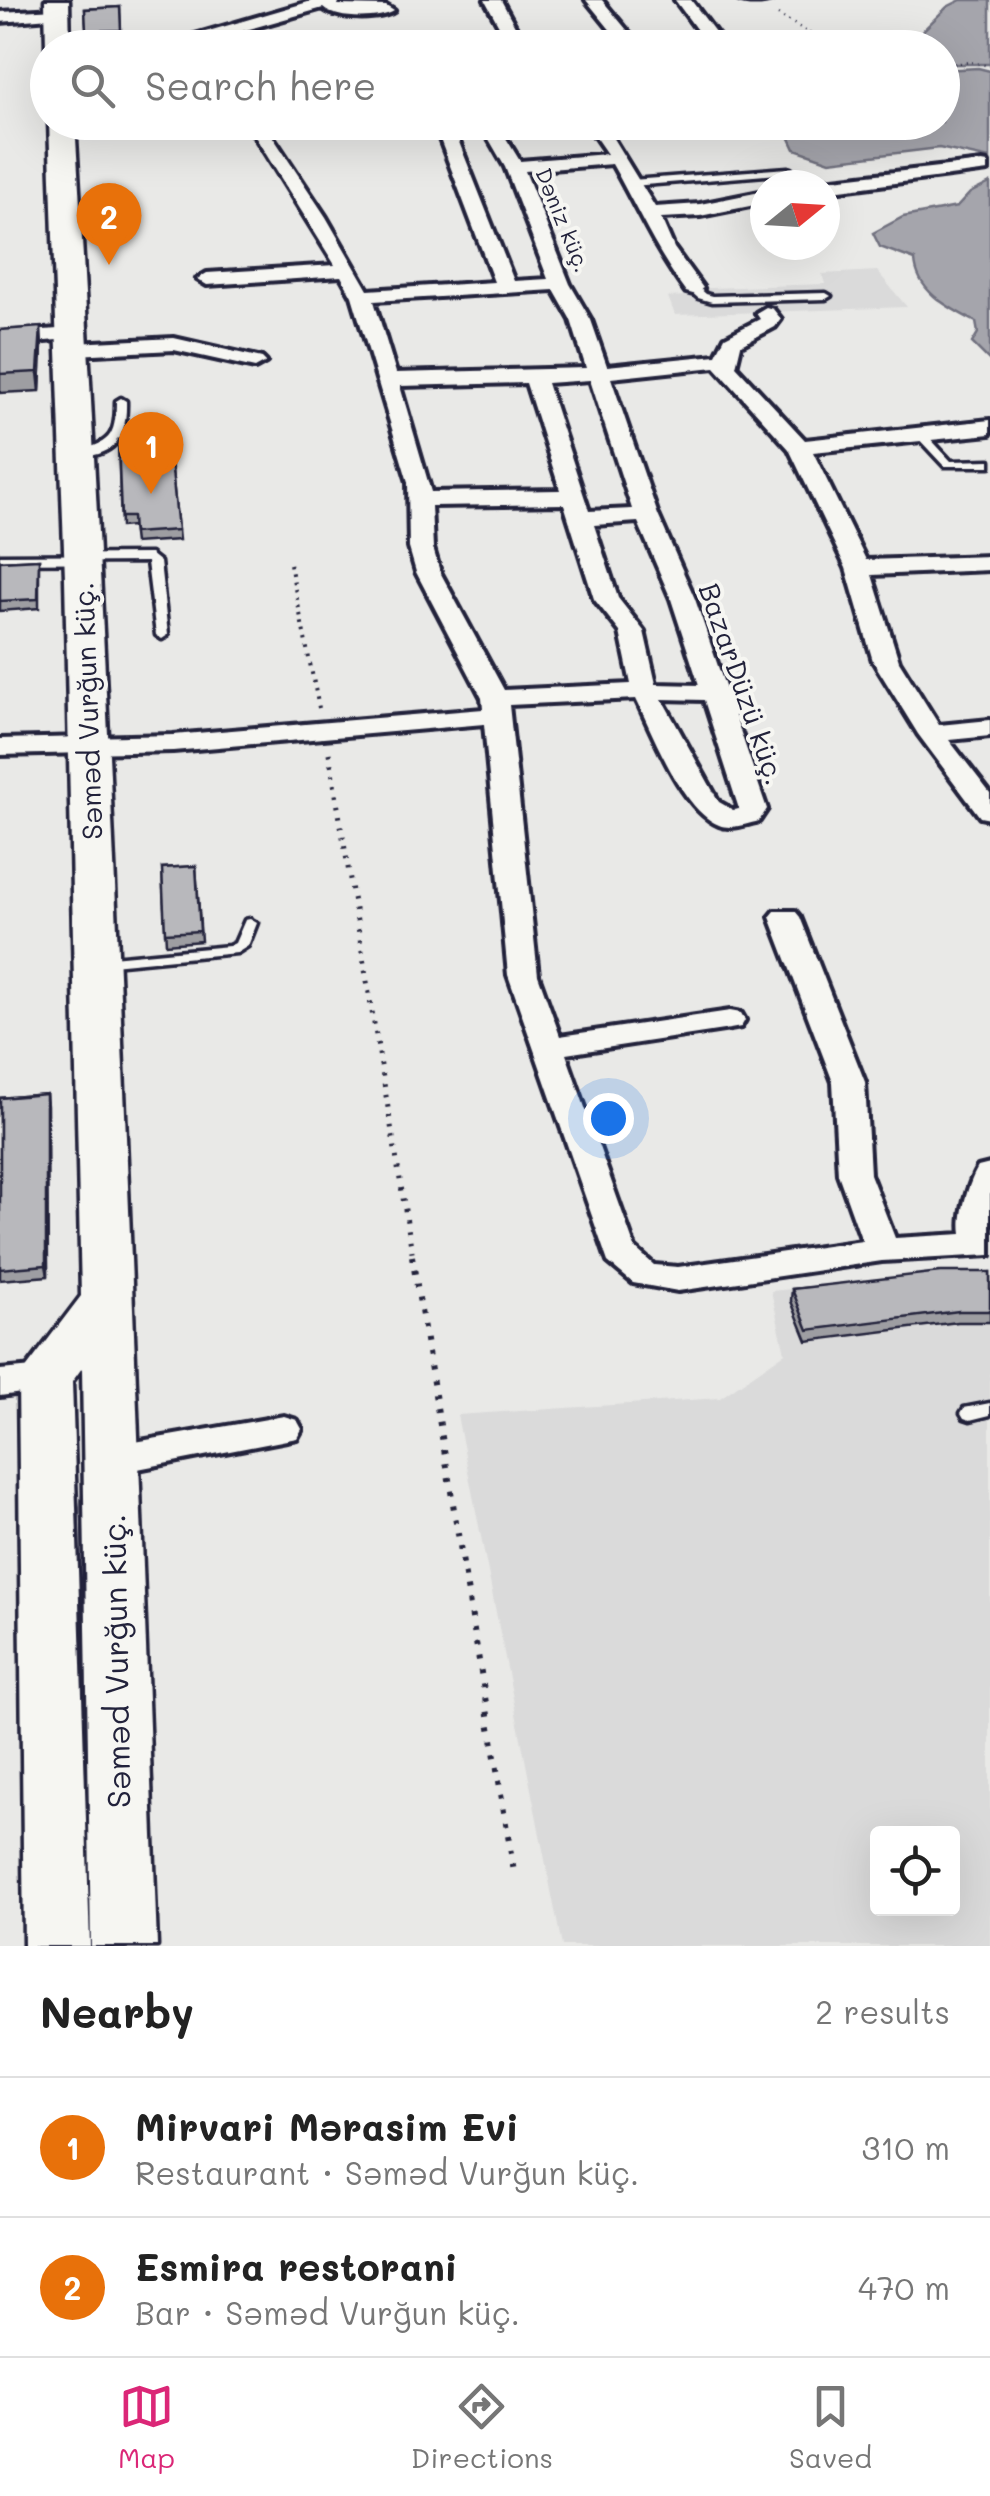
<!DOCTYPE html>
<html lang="en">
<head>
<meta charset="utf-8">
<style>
  body { margin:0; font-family:Mali,sans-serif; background:#f6f6f6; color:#222 }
  .controls { position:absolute; right:30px; bottom:30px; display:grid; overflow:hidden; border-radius:10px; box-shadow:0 10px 40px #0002 }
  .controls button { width:90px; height:90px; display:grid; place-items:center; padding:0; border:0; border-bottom:2px solid #e0e0e0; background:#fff; color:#222; font:50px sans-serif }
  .compass { position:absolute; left:750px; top:170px; width:90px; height:90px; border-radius:50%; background:#fff; box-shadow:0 10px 40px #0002; rotate:72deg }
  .you { position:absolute; left:608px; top:1118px; width:35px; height:35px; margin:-25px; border:8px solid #fff; border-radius:50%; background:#1a73e8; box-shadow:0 0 0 15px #1a73e833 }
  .badge { display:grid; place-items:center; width:65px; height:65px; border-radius:50%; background:#db2777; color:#fff; font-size:32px; font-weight:700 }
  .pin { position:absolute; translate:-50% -82px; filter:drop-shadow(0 2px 5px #0008) }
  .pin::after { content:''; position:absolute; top:52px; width:35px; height:30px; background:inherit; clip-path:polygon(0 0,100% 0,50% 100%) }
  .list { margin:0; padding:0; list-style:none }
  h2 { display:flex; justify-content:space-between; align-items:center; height:130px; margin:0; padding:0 40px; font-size:42px }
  h2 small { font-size:32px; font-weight:400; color:#767676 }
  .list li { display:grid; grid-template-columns:65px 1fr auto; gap:30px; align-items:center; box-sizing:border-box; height:140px; padding:0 40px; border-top:2px solid #e0e0e0 }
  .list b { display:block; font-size:38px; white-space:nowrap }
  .list p { margin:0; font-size:32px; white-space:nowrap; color:#767676 }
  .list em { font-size:32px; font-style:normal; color:#767676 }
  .icon { flex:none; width:55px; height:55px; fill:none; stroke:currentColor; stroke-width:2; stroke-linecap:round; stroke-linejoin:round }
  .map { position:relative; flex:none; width:990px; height:1946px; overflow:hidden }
  .search { position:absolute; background:#fff; box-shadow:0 10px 40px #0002; left:30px; right:30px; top:30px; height:110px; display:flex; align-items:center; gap:25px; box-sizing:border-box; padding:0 35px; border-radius:55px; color:#767676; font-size:38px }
  .sheet { height:410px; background:#fff }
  nav { display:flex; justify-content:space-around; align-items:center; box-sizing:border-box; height:140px; border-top:2px solid #e0e0e0; background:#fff; font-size:28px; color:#767676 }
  nav a { display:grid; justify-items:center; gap:5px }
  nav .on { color:#db2777 }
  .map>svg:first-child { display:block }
</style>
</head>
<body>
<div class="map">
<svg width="990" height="1946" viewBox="0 0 990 1946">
  <rect width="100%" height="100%" fill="#e9e9e7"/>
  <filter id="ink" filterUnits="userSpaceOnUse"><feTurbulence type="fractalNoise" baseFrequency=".01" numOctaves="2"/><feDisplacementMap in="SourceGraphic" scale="20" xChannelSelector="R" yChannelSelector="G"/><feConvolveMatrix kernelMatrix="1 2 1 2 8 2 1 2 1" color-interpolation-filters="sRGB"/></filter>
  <g filter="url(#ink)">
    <!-- built -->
    <path fill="#dadada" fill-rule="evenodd" d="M 877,271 L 907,307 L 675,315 L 668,297 L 686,296 L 682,289 L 825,284 L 822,274 Z
      M 942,1274 L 990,1275 L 990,1946 L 562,1946 L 457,1415 L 720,1398 L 785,1353 L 771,1291 ZM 878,1834 L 952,1834 L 952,1908 L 878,1908 Z"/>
    <!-- green -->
    <path fill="#ccccce" stroke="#777784" stroke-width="2.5" d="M 85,1474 L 103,1946 L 80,1946 L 74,1553 Z"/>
    <!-- water -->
    <path fill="#a5a5ac" stroke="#71717f" stroke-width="2.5" d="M 961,0 L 990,0 L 990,64 L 943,64 L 942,48 L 906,47 L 947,7 Z
      M 978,68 L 990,71 L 990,159 L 939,148 L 830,161 L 795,149 L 788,134 L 818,123 L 942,122 L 943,70 Z
      M 990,183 L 990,361 L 972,343 L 978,333 L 976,322 C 950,308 917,293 915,260 L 880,247 L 873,233 L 903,217 L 957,207 L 970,193 Z"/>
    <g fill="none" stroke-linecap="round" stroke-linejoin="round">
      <!-- lane casing -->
      <g stroke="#22223b" stroke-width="7">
        <path id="lane" d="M 738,0 L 772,0 C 764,4 746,4 738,0 Z
          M 788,168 L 791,169 L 791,173 L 632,186 L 627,183 L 632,180 Z
          M 689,286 L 697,286 L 706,294 L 713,296 L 826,293 L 831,296 L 826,299 L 712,302 L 698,298 L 689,290 Z
          M 121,398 L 126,401 C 127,439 115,457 74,457 L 74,453 C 109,442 116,439 116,401 Z
          M 921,432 L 925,433 L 951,461 L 990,460 L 990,466 L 944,466 L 915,435 Z
          M 150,554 L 160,562 L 168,635 L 162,639 L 156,635 L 147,562 L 0,563 L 0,555 Z
          M 250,919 L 257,923 L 248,946 L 237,953 L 101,966 L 94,962 L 101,958 L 229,946 L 235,943 L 245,920 Z
          M 990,1403 L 990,1415 L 970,1420 L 964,1418 L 961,1413 L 964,1408 Z"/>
      </g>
      <!-- street casing -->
      <g stroke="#22223b" stroke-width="8">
        <path id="street" d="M 315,0 L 340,0 L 338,5 L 386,6 L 394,11 C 380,20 335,20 323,8 L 211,40 L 264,39 L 272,44 L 270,48 L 55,48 L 63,43 L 181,39 Z
          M 485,0 L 501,0 L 527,48 L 511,48 Z
          M 586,0 L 602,0 L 642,48 L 625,48 Z
          M 675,0 L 691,0 L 727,48 L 710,48 Z
          M 57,9 L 63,11 L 63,17 L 0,22 L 0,12 Z
          M 246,122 L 263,122 L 326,217 L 368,290 L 494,282 L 435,126 L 438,122 L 498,125 L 520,161 L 607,154 L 585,122 L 603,122 L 655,207 L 700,204 L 765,191 L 765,203 L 700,216 L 661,218 L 674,248 L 703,288 L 693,294 L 686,292 C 656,252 637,208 612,164 L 525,171 L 570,284 L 591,320 L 607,366 L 716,355 L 725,337 L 760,319 L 756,313 L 766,307 L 773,309 L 781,319 L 775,327 L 741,345 L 736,366 L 805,440 L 990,420 L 990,434 L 813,452 L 866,560 L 990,556 L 990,570 L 872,575 L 899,661 L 939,725 L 990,720 L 990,736 L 949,740 L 990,793 L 990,819 L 980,817 L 918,734 L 873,661 L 846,568 L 789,449 L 715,367 L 611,378 L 658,515 L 695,599 L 767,809 L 759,821 C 747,824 731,830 719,825 C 682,810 653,734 636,699 L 509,705 L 538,975 L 560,1036 L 730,1011 L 741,1013 L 745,1020 L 741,1027 L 730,1029 L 566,1054 L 635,1248 L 654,1265 L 678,1267 L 862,1241 L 838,1174 L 833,1082 L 770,917 L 775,911 L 795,911 L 800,917 L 865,1082 L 870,1174 L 895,1238 L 962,1234 C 959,1215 968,1184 978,1167 L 990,1164 L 990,1255 L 882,1261 L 678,1291 L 633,1283 L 608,1262 L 508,975 L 484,724 L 173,751 L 0,755 L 0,739 L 173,735 L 483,709 L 482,698 L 416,572 L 409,548 L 408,482 L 352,296 L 341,276 L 207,285 L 197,279 L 207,273 L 335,265 ZM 455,132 L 486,134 L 505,167 L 548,279 L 514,281 ZM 554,290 L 571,320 L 586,368 L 396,373 L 374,301 ZM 590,380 L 632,509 L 589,511 L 547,383 ZM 526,383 L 560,490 L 431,492 L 400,386 ZM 564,504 L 594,599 L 620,632 L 631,684 L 504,690 L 440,572 L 433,548 L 431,506 ZM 638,522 L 671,599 L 699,685 L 656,684 L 644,631 L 618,598 L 594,525 ZM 662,699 L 704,700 L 739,809 L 733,810 L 719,802 Z
          M 982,162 L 988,163 L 988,171 L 825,192 L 825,185 L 816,185 L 825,180 Z
          M 73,328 L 83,334 L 80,338 L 0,345 L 0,333 Z
          M 174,338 L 262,358 L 266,362 L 255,368 L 174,350 L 75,355 L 65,349 L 75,343 Z
          M 45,1366 L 58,1370 L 63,1379 L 58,1388 L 0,1396 L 0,1370 Z
          M 284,1416 L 297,1420 L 302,1429 L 297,1438 L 112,1474 L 99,1470 L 93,1460 L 99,1450 L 112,1446 Z"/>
      </g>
      <!-- secondary casing -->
      <g stroke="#22223b" stroke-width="7">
        <path id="secondary" d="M 45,0 L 69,0 L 70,48 L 46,48 Z
          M 49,122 L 75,122 C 112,730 135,1338 157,1946 L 91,1946 L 82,1368 L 72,1382 L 90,1946 L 24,1946 L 18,1379 L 81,1296 L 65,578 Z"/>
      </g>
      <!-- path-far3 -->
      <path stroke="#22223b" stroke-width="2.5" stroke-dasharray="1 5" stroke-linecap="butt" d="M 778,15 L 836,48
        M 942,65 L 970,62 L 990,66"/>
      <!-- path-far2 -->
      <path stroke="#22223b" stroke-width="4" stroke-dasharray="2.5 6" stroke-linecap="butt" d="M 290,564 L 319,708"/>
      <!-- path-far1 -->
      <path stroke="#22223b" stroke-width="5" stroke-dasharray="2.5 8" stroke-linecap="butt" d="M 329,753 L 413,1258"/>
      <!-- path -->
      <path stroke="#22223b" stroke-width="6" stroke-dasharray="4 10" stroke-linecap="butt" d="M 412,1256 L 514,1872"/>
      <!-- lane -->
      <use href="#lane" fill="#f6f6f2" fill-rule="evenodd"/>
      <!-- street -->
      <use href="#street" fill="#f6f6f2" fill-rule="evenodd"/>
      <!-- secondary -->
      <use href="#secondary" fill="#f6f6f2" fill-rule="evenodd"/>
    </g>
    <!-- wall -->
    <path fill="#9e9ea2" stroke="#22223b" stroke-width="2.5" d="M 120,7 L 121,37 L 87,38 L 85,9 Z
      M 0,330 L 42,345 L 40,391 L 0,393 Z
      M 168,430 L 179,540 L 134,543 L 132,526 L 121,527 L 118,440 L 129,440 Z
      M 39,559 L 39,608 L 0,611 L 0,561 Z
      M 196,866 L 201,941 L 166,944 L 162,868 Z
      M 46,1094 L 48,1276 L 0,1280 L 0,1098 Z
      M 990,1272 L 990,1322 L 958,1322 L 807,1341 L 791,1301 L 792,1289 Z"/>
    <!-- shaded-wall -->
    <path fill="#818184" stroke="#22223b" stroke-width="2.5" d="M 41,327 L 42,345 L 40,391 L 38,372 Z
      M 46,1094 L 47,1106 L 48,1276 L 46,1265 Z"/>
    <!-- building -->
    <path fill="#b8b8bc" stroke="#22223b" stroke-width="2.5" d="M 120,7 L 121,30 L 86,31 L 85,9 Z
      M 41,327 L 38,372 L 0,374 L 0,330 Z
      M 168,430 L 178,530 L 133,533 L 132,517 L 121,517 L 118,440 L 129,440 L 129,432 Z
      M 39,559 L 38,599 L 0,601 L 0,561 Z
      M 196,866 L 200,931 L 165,933 L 162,868 Z
      M 46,1094 L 46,1265 L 0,1269 L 0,1098 Z
      M 940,1272 L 990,1272 L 990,1311 L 959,1311 L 808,1330 L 792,1289 Z"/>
  </g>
  <g text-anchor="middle" stroke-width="8" stroke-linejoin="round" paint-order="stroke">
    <!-- far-street labels -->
    <g font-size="22" fill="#22223b" stroke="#f6f6f2">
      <text transform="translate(563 220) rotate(68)" y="8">Dəniz küç.</text>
    </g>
    <!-- street labels -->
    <g font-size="28" fill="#22223b" stroke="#f6f6f2">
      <text transform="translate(742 684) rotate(71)" y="10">BazarDüzü küç.</text>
      <text transform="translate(88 711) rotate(-92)" y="10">Səməd Vurğun küç.</text>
    </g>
    <!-- near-street labels -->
    <g font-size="32" fill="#22223b" stroke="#f6f6f2">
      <text transform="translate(117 1661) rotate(-91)" y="11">Səməd Vurğun küç.</text>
    </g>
  </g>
</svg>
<div class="controls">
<button><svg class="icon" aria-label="locate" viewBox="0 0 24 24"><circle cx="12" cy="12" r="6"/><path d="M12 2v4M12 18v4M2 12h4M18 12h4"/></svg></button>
</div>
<svg class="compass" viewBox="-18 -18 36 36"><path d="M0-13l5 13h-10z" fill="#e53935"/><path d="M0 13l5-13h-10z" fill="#767676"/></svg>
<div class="you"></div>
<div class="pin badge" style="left:151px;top:494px;background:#e8710a">1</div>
<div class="pin badge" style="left:109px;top:265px;background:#e8710a">2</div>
<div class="search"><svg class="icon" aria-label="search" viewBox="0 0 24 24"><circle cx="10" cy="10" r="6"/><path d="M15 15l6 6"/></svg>Search here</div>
</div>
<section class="sheet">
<h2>Nearby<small>2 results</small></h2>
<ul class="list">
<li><span class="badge" style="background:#e8710a">1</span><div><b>Mirvari Mərasim Evi</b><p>Restaurant · Səməd Vurğun küç.</p></div><em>310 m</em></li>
<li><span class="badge" style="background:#e8710a">2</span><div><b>Esmira restorani</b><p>Bar · Səməd Vurğun küç.</p></div><em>470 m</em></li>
</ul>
</section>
<nav>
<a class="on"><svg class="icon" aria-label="map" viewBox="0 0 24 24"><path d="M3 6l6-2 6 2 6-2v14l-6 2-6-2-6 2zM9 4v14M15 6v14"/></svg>Map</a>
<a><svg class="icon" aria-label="directions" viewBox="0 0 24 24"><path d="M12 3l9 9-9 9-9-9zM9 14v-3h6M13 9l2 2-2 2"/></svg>Directions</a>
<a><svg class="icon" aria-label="saved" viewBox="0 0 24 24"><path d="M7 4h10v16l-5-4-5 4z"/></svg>Saved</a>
</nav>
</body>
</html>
